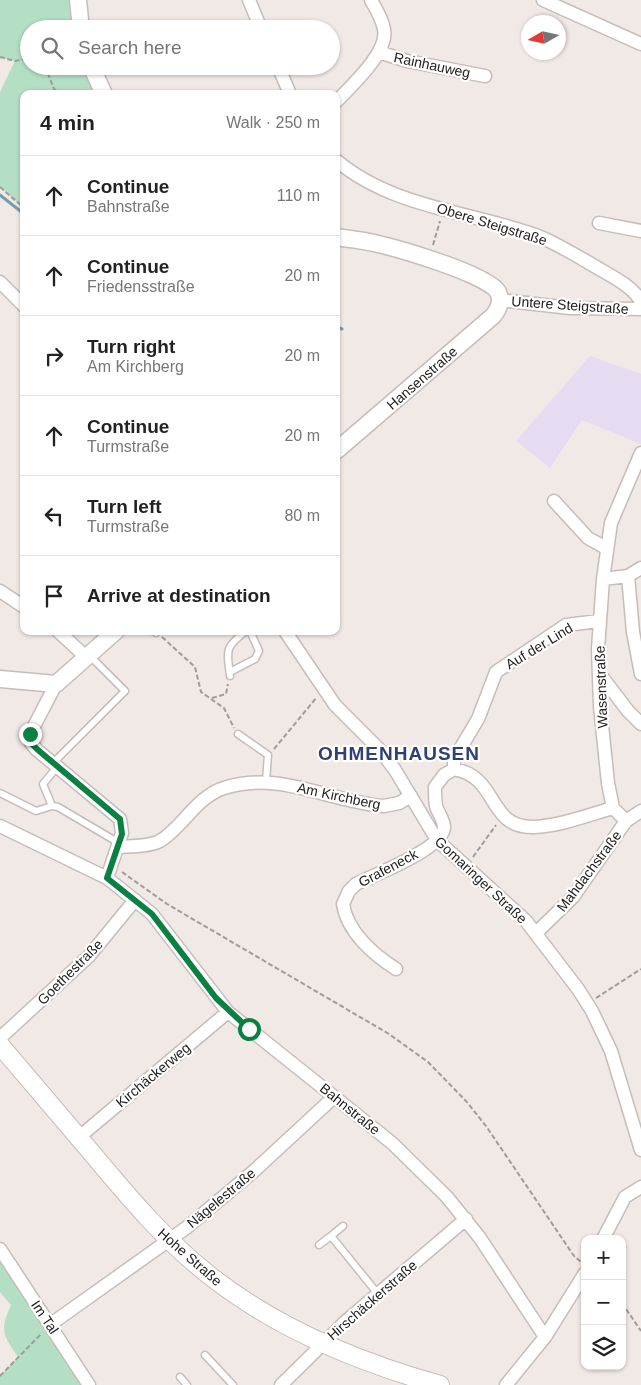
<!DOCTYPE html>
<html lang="en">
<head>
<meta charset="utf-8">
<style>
  body { margin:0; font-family:Arial,sans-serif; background:#f2f2f2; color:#222 }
  .controls { position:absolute; right:15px; bottom:15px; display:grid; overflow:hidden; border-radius:10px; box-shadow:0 1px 4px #0004 }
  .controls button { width:45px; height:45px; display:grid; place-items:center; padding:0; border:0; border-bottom:1px solid #e0e0e0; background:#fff; color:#222; font:25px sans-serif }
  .compass { position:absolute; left:521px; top:15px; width:45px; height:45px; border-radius:50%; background:#fff; box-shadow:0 1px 4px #0004; rotate:261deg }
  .stop { position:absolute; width:15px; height:15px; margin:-11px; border:4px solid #0b8043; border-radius:50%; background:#fff }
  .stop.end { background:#0b8043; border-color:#fff; box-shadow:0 1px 5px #0008 }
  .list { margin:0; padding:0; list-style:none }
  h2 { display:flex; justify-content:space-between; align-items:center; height:65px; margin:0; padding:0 20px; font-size:21px }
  h2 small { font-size:16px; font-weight:400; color:#767676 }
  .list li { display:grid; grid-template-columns:32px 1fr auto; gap:15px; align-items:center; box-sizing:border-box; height:80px; padding:0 20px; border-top:1px solid #e0e0e0 }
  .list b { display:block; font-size:19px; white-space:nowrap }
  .list p { margin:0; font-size:16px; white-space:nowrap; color:#767676 }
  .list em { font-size:16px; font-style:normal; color:#767676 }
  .icon { flex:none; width:28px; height:28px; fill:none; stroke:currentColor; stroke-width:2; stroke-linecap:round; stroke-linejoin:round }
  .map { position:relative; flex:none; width:641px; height:1385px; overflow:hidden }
  .search { position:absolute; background:#fff; box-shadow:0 1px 4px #0004; left:20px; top:20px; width:320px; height:55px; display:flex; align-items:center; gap:12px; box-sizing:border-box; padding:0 18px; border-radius:28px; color:#767676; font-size:19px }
  .panel { position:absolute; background:#fff; box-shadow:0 1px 4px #0004; left:20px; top:90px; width:320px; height:545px; border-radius:10px }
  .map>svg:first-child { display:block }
</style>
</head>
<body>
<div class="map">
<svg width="641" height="1385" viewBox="0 0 641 1385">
  <rect width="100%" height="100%" fill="#f1e9e6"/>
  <!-- education -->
  <path fill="#e6dcf1" d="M 590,356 L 641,374 L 641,444 L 582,420 L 550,468 L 516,441 Z"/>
  <!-- grass -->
  <path fill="#b4dfc4" d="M 0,0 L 73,0 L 76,29 L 29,29 L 29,66 L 86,66 L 98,94 L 24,94 L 24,208 L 0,187 L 0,92 L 15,61 L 0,57 Z
    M 0,1249 L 89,1385 L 0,1385 L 0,1376 L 18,1357 C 2,1334 0,1329 11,1305 L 0,1292 Z"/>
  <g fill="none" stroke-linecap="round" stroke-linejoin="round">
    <!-- stream -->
    <path stroke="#70a0b1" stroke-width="3" d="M 0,195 L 24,214
      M 336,327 L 342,329"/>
    <!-- service casing -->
    <g stroke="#c5bdba" stroke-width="9">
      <path id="service" d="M 153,631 L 156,633
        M 230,672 L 255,659 L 259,651 L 250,631
        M 230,676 C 227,650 224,648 246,631
        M 238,734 L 268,755 L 266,781
        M 53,763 L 125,691 L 90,656
        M 0,793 L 36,811 L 52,806 L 58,807 L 119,843
        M 52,806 L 43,784 L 57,767
        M 331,1236 L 343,1226
        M 319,1245 L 331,1236 L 378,1294
        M 205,1355 L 233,1385
        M 180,1377 L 187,1385"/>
    </g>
    <!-- minor casing -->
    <g stroke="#c5bdba" stroke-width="15">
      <path id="minor" d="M 249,0 L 261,29
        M 543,0 L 641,44
        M 379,52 L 407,61 L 485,76
        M 278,66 L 290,94
        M 336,102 C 351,86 389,52 384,29 C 382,18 376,9 371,0
        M 336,160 C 392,208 473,212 538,236 C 558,244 577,256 596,267 C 611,276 631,285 641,301
        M 599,223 L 641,231
        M 0,282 L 24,306
        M 500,300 L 570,308 L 641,309
        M 554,501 L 588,538 L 606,548
        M 628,576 L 633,632 L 641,674
        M 603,579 L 628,576 L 641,568
        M 0,591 L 24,607
        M 58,631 L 86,657
        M 285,631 L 335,705 L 379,749 L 395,770 L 437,840 L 526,921 L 578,989 L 592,1011 L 611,1051 L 641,1150
        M 599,673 L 628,711 L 641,724
        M 56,684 L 30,734 L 31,743 L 37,750 L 120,819 L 122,833 L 107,878
        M 454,769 L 454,759 L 478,719 L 496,672 L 566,625 L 599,621
        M 626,821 L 613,808 L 608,783 L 600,706 L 598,649 L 603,579 L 611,523 L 641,453
        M 0,826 L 107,878 L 152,914 L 228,1012 L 392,1143 L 447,1197 L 480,1238 L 545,1337
        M 118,847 C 131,846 148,847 160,841 C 183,827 196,797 224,788 C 279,770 330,802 384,806 L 399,803 L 411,796
        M 536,933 L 573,897 L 626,821 L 641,811
        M 396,969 C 374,955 347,932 343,904 L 349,891 L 356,884 C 373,875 444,849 444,827 C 444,820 438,813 436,806 C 435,800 435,793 435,787 L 444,775 L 454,769 C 500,777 486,828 534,827 C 560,826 588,815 613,808
        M 0,1038 L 89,956 L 135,900
        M 78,1138 L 228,1012
        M 603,1239 L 625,1197 L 641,1187
        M 0,1249 L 89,1385
        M 51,1324 L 186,1228 L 255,1170 L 334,1097
        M 281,1385 L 345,1322 L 466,1219
        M 506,1385 L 545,1337 L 585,1273"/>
    </g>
    <!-- tertiary casing -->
    <g stroke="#c5bdba" stroke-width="19">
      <path id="tertiary" d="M 78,0 L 81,29
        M 91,66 L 104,94
        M 336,237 C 349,239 362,240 374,243 C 397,248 487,274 498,292 C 502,300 499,309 493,316 L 336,451
        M 0,679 L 56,684 L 116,631"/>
    </g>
    <!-- secondary casing -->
    <g stroke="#c5bdba" stroke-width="20">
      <path id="secondary" d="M 0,1045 C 32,1083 64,1120 96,1158 C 131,1200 166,1241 209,1275 C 277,1329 358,1362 440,1385"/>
    </g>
    <!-- path -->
    <path stroke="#a19b99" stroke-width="2" stroke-dasharray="5 2.5" stroke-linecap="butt" d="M 0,57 L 15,61 L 29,58
      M 45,66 L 54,89 L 61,94
      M 0,187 L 24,208
      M 433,245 L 440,221
      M 162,637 L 195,667 L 201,692 L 224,708 L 234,728
      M 212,698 L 226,694 L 228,684
      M 274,749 L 317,697
      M 473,857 L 496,825
      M 122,872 L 167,904 L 389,1034 L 428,1062 L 466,1101 L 486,1126 L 574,1256 L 581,1262
      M 596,998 L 641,969
      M 622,1303 L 641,1331
      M 0,1376 L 42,1333"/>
    <!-- service -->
    <use href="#service" stroke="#fff" stroke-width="6"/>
    <!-- minor -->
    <use href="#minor" stroke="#fff" stroke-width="12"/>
    <!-- tertiary -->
    <use href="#tertiary" stroke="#fff" stroke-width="16"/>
    <!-- secondary -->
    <use href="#secondary" stroke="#fff" stroke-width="18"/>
  </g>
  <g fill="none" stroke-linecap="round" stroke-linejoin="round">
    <!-- route -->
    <path stroke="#0b8043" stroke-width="6" d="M 30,734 L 31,743 L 38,750 L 120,819 L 122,834 L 107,878 L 152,914 L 216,998 L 249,1029"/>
  </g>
  <g text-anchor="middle" stroke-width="4.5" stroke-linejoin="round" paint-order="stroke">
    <!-- street labels -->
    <g font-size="14" fill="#242120" stroke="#fff">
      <text transform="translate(432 65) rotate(12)" y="5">Rainhauweg</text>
      <text transform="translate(492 224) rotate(17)" y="5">Obere Steigstraße</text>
      <text transform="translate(570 305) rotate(4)" y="5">Untere Steigstraße</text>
      <text transform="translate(422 378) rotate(-41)" y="5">Hansenstraße</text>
      <text transform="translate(539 646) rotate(-31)" y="5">Auf der Lind</text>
      <text transform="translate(601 687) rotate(-92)" y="5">Wasenstraße</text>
      <text transform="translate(339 796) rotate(12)" y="5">Am Kirchberg</text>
      <text transform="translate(388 868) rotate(-28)" y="5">Grafeneck</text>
      <text transform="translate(589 871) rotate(-53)" y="5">Mahdachstraße</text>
      <text transform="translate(481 880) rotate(43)" y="5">Gomaringer Straße</text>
      <text transform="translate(70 972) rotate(-45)" y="5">Goethestraße</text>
      <text transform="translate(153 1075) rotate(-40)" y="5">Kirchäckerweg</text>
      <text transform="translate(350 1109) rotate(39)" y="5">Bahnstraße</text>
      <text transform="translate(221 1198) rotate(-40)" y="5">Nägelestraße</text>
      <text transform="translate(190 1257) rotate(41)" y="5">Hohe Straße</text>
      <text transform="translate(372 1300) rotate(-41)" y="5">Hirschäckerstraße</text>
      <text transform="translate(45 1317) rotate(56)" y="5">Im Tal</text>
    </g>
    <!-- district labels -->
    <g font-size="19" font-weight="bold" letter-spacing="1" fill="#2e4079" stroke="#fff">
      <text x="399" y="760">OHMENHAUSEN</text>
    </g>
  </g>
</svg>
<div class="controls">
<button>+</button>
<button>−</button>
<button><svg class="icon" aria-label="layers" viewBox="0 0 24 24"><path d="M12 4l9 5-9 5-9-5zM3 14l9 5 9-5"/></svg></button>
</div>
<svg class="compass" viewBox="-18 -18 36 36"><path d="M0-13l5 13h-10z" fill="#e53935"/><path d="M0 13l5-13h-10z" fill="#767676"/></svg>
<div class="stop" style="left:249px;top:1029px"></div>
<div class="stop end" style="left:30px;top:734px"></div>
<div class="search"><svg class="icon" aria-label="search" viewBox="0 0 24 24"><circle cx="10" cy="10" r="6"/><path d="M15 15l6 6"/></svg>Search here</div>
<section class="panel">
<h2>4 min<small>Walk · 250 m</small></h2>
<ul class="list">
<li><svg class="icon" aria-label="ahead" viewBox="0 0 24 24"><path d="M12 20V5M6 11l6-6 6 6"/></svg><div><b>Continue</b><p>Bahnstraße</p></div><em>110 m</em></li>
<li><svg class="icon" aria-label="ahead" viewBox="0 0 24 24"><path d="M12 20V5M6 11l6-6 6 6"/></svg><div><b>Continue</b><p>Friedensstraße</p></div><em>20 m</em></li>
<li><svg class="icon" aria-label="right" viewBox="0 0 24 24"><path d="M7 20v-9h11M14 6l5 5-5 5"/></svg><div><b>Turn right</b><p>Am Kirchberg</p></div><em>20 m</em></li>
<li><svg class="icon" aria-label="ahead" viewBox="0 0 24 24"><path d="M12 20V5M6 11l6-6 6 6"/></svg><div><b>Continue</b><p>Turmstraße</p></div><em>20 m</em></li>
<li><svg class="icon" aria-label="left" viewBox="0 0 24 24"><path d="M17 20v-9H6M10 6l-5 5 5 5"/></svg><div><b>Turn left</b><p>Turmstraße</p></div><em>80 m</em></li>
<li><svg class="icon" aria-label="arrive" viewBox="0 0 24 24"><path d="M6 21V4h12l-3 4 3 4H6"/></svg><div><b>Arrive at destination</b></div></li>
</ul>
</section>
</div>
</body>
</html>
